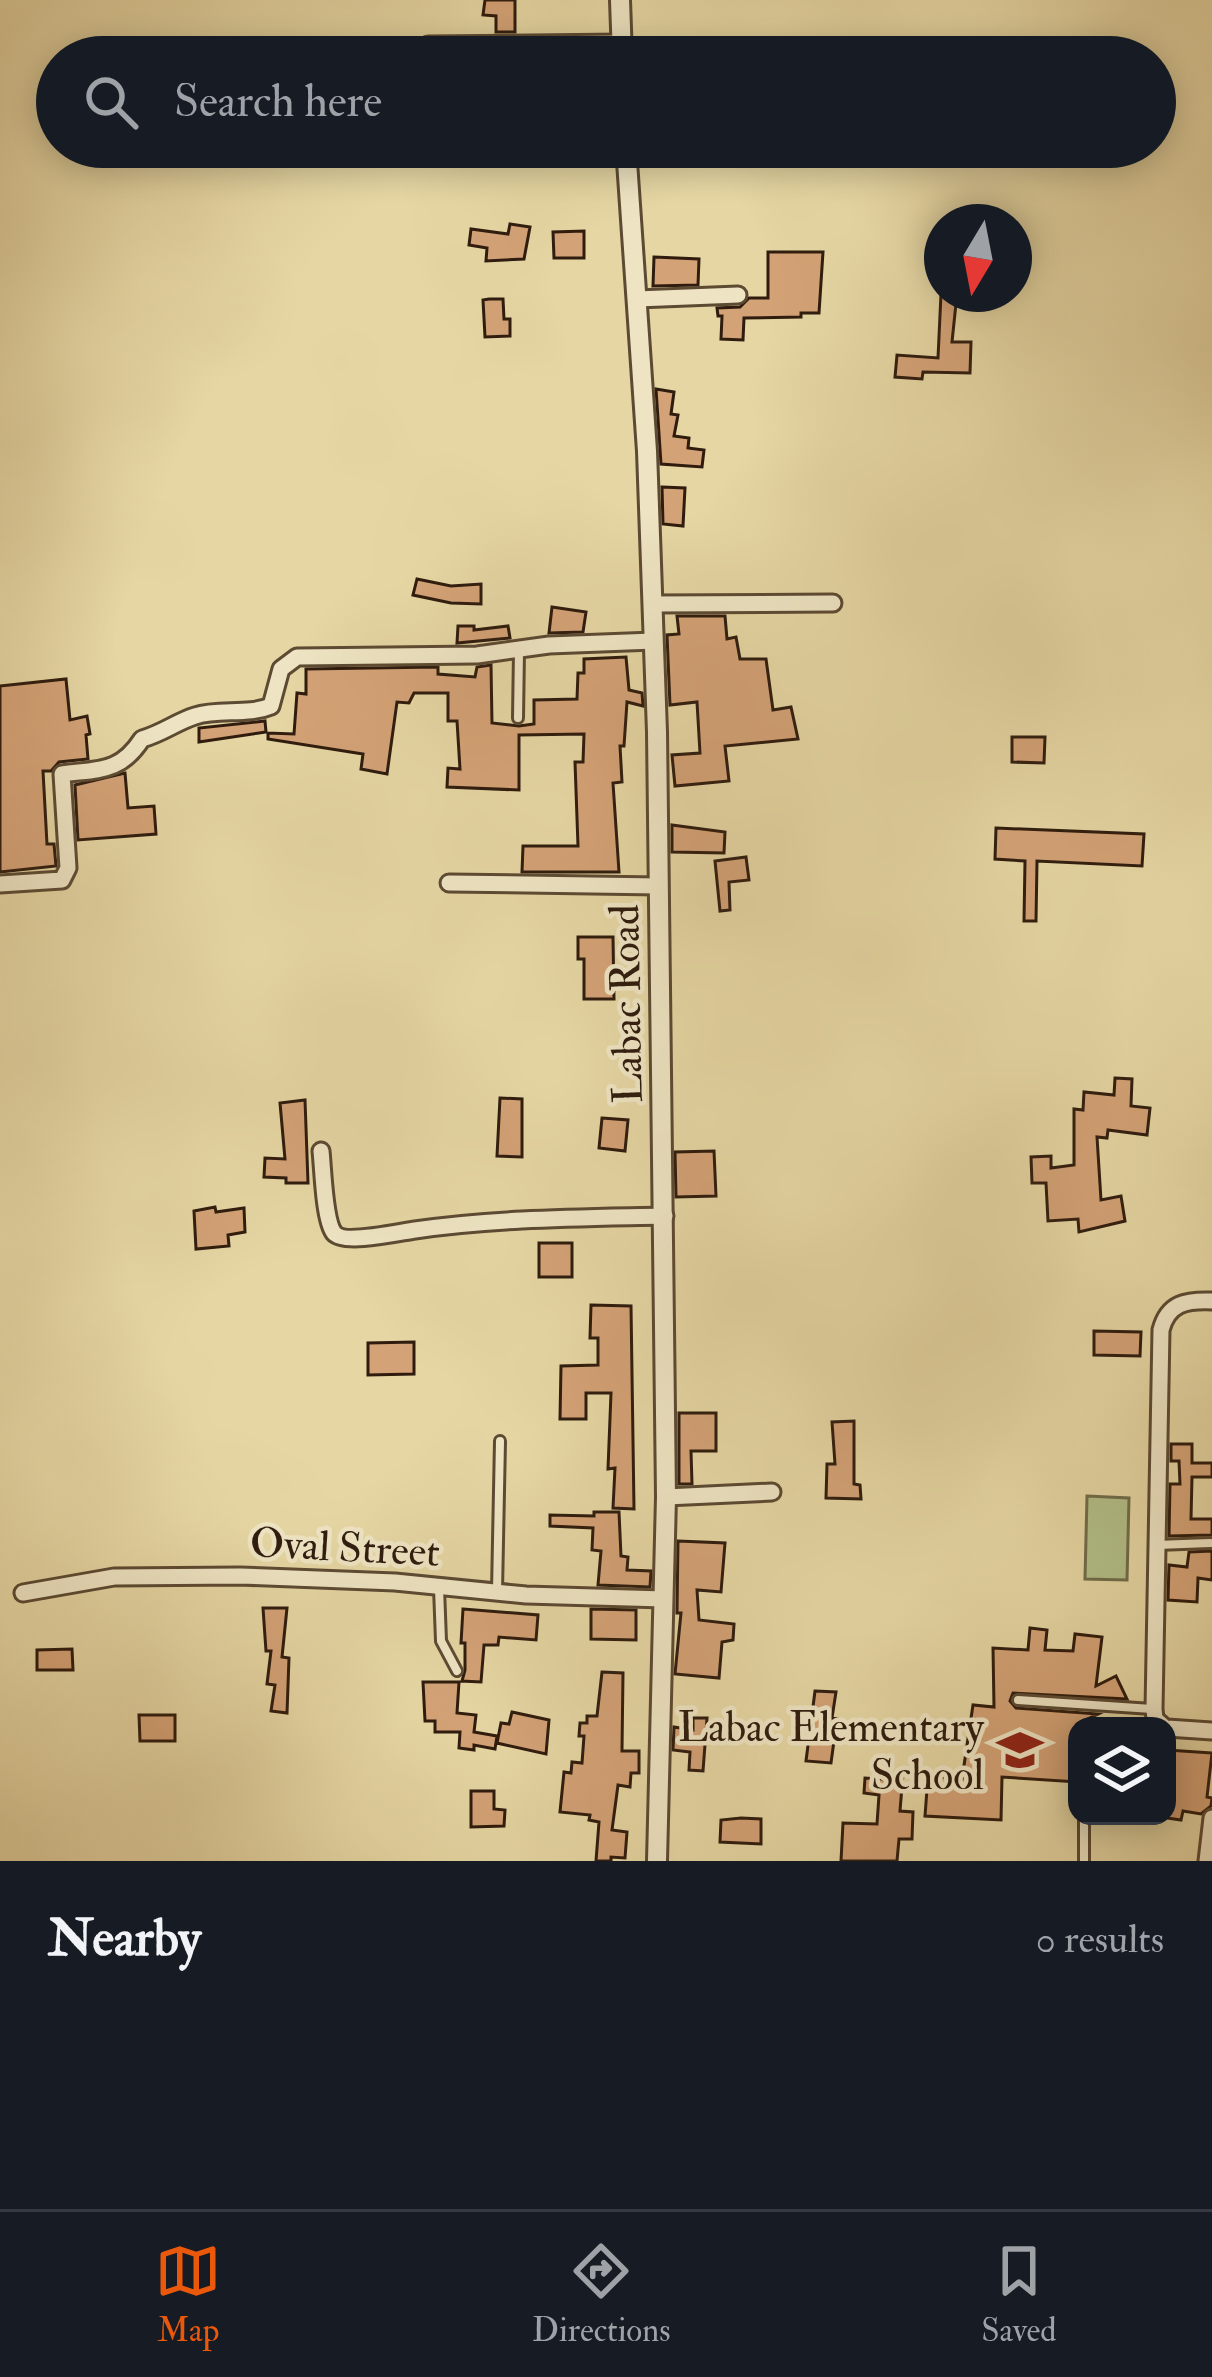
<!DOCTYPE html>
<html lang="en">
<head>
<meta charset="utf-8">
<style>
  body { margin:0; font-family:"IM FELL Double Pica",serif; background:#242831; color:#f1f3f6 }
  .controls { position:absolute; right:36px; bottom:36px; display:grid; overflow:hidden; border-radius:24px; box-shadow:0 6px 30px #0003 }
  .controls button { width:108px; height:108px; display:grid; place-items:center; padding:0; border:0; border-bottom:3px solid #363941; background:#171b24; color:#f1f3f6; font:60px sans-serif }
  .compass { position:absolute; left:924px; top:204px; width:108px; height:108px; border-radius:50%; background:#171b24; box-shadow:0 6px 30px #0003; rotate:190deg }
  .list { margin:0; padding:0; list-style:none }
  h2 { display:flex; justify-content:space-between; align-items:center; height:156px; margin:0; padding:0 48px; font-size:51px }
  h2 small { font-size:39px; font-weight:400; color:#9ea1a6 }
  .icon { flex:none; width:66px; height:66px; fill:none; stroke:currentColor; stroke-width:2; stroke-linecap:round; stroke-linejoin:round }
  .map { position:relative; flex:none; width:1212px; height:1861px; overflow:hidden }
  .search { position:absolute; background:#171b24; box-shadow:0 6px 30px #0003; left:36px; right:36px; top:36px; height:132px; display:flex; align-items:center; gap:30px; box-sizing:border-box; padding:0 42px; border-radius:66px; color:#9ea1a6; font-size:45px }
  .sheet { height:348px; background:#171b24 }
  nav { display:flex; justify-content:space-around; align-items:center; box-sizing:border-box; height:168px; border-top:3px solid #363941; background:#171b24; font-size:33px; color:#9ea1a6 }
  nav a { display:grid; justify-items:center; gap:6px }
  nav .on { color:#ea580c }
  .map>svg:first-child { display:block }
</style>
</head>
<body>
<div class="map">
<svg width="1212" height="1861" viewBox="0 0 1212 1861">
  <rect width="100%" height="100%" fill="#e5d6a3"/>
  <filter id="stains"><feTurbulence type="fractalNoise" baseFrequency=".00167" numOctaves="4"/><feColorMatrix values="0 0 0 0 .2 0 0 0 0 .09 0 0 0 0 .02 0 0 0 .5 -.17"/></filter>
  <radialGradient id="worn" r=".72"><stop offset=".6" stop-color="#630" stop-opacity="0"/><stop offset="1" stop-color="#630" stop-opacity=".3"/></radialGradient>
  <!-- green -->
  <path fill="#b2be87" stroke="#706d4a" stroke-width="3" d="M 1087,1496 L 1129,1498 L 1127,1580 L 1085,1579 Z"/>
  <!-- building -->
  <path fill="#d3a276" stroke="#2f1c0e" stroke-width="3" d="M 485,0 L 515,0 L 515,32 L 496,32 L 496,16 L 483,15 Z
    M 510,224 L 530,227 L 524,259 L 486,261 L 487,248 L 469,245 L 471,229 L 508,234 Z
    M 584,231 L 584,258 L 554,258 L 553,232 Z
    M 768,252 L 823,252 L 819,313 L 801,313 L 801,317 L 744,318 L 743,340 L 721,339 L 722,316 L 718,316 L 717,308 L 740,307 L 749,298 L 768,298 Z
    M 654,257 L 699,259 L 698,285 L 653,286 Z
    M 941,294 L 957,294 L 952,342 L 971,342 L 970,373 L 923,372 L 922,379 L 895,377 L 897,355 L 938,358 Z
    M 489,299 L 503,299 L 504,319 L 510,319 L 510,336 L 485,337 L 483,300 Z
    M 656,389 L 674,392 L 671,414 L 678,415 L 674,436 L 689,438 L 688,448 L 704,450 L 702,467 L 661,464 Z
    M 662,487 L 685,488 L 683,526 L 663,524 Z
    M 417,579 L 451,586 L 481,584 L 481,604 L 451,603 L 413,595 Z
    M 552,607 L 586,612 L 583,632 L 549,633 Z
    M 677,616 L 725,616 L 727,639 L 736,637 L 740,659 L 766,659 L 773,710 L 791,707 L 798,739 L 725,746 L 729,781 L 675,786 L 672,755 L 700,753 L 697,702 L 670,705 L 667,635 L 679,634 Z
    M 458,626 L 474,626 L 474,630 L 508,626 L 510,638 L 457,643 Z
    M 626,657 L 629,690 L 642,693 L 643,706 L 627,702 L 624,746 L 620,746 L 622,782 L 613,783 L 619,872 L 522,872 L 523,846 L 578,846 L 575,762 L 583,762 L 584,734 L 519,735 L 519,790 L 447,787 L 448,768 L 460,769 L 457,721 L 448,721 L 448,693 L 414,693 L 409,703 L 397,702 L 387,774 L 361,769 L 363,754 L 268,739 L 268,733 L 294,734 L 297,693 L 306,694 L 306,669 L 438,667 L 438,674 L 475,677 L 477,667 L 491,665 L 492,723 L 519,726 L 534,724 L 534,700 L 577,699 L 578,673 L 584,673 L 584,659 Z
    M 66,679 L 70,720 L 87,716 L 90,734 L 86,735 L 88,759 L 59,762 L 51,771 L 43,771 L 47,844 L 54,844 L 56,866 L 0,872 L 0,686 Z
    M 265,721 L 266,732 L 199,742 L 199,728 Z
    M 1012,737 L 1045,737 L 1044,763 L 1012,762 Z
    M 125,773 L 128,808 L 154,806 L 156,834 L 78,840 L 75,785 Z
    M 672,825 L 725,832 L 724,853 L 672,852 Z
    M 996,828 L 1144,834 L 1142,866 L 1037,861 L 1036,921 L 1024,921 L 1025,861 L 995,859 Z
    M 746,857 L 749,880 L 729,882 L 730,910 L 720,911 L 715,861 Z
    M 578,937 L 613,937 L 614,999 L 584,999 L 584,959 L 578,959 Z
    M 1115,1078 L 1132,1079 L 1131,1106 L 1150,1108 L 1147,1135 L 1108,1130 L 1107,1138 L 1097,1137 L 1101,1200 L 1121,1196 L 1125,1221 L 1079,1232 L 1078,1219 L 1048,1221 L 1046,1183 L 1032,1183 L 1031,1157 L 1051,1156 L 1051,1168 L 1074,1165 L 1074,1109 L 1083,1110 L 1084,1092 L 1114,1095 Z
    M 500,1098 L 522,1099 L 522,1157 L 497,1156 Z
    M 305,1100 L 308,1183 L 286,1183 L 286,1178 L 264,1177 L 265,1158 L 285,1159 L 280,1103 Z
    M 602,1118 L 628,1120 L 625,1151 L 599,1148 Z
    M 714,1151 L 716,1196 L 676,1197 L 675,1152 Z
    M 215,1207 L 216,1212 L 244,1208 L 245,1232 L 228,1235 L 229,1246 L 196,1249 L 194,1211 Z
    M 539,1243 L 572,1243 L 572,1277 L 539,1277 Z
    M 591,1305 L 631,1306 L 634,1509 L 613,1508 L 615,1468 L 608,1469 L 611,1393 L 586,1393 L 586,1419 L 560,1419 L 561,1366 L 598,1365 L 598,1338 L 590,1338 Z
    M 1094,1331 L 1141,1332 L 1140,1356 L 1094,1355 Z
    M 414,1342 L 414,1374 L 368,1375 L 368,1343 Z
    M 679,1413 L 716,1413 L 716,1451 L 691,1451 L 692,1484 L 679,1484 Z
    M 854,1421 L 854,1484 L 860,1485 L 861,1499 L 826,1498 L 827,1464 L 835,1464 L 832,1422 Z
    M 1171,1444 L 1192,1444 L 1192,1463 L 1212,1463 L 1212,1477 L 1192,1477 L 1191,1519 L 1212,1519 L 1212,1535 L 1169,1536 L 1170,1484 L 1180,1484 L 1179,1461 L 1171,1461 Z
    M 594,1512 L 619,1512 L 621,1556 L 628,1557 L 627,1570 L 651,1571 L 650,1587 L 598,1585 L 601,1551 L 592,1550 L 593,1528 L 550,1526 L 550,1515 L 594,1516 Z
    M 678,1541 L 725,1543 L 721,1592 L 697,1590 L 699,1620 L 734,1624 L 733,1640 L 722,1642 L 719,1678 L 675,1674 L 681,1613 L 677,1613 Z
    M 1212,1551 L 1212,1580 L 1198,1578 L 1197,1602 L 1168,1600 L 1169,1565 L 1187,1567 L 1189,1552 Z
    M 263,1608 L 287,1608 L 282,1657 L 289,1658 L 287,1713 L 271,1711 L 275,1685 L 267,1684 L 271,1651 L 266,1651 Z
    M 463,1609 L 538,1615 L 536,1640 L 499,1637 L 498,1645 L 484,1645 L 481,1682 L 462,1681 L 465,1670 L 465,1643 L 461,1643 Z
    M 591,1609 L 636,1610 L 636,1640 L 591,1639 Z
    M 1030,1628 L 1047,1630 L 1045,1650 L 1073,1651 L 1075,1634 L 1102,1637 L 1096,1686 L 1116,1676 L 1127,1699 L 1013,1693 L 1010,1701 L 1016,1708 L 1098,1714 L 1077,1724 L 1077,1782 L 1002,1777 L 1001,1820 L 925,1816 L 928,1776 L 962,1779 L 973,1705 L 994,1707 L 993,1648 L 1028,1650 Z
    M 72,1649 L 73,1670 L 37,1670 L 37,1650 Z
    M 602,1672 L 623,1673 L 622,1751 L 639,1751 L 639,1773 L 631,1773 L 630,1787 L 618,1785 L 612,1830 L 627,1832 L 625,1858 L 611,1857 L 611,1861 L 596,1861 L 599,1822 L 589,1820 L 590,1815 L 560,1812 L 564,1772 L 571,1773 L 572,1762 L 582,1763 L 584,1736 L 579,1736 L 580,1723 L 587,1723 L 587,1716 L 597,1716 Z
    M 423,1682 L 459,1682 L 457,1713 L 476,1715 L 474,1732 L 497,1736 L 495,1749 L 474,1745 L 474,1750 L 459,1748 L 460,1732 L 435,1732 L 435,1721 L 425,1721 Z
    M 815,1691 L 836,1692 L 832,1718 L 837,1719 L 831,1763 L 806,1761 Z
    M 512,1712 L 549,1720 L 546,1754 L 497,1743 L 501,1723 L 509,1724 Z
    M 139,1715 L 175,1715 L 175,1741 L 140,1741 Z
    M 693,1718 L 707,1718 L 703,1771 L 689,1770 L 690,1752 L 673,1750 L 674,1727 L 693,1730 Z
    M 1167,1750 L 1212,1753 L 1207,1797 L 1212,1798 L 1211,1806 L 1201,1814 L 1183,1811 L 1181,1820 L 1167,1818 L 1170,1791 L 1167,1791 Z
    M 881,1772 L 903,1774 L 900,1811 L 913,1812 L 912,1839 L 899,1839 L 897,1861 L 841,1861 L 843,1823 L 877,1824 L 879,1795 L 864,1793 L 865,1778 L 881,1779 Z
    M 471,1791 L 494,1791 L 494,1809 L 505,1810 L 504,1826 L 471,1827 Z
    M 741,1818 L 761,1819 L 761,1844 L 720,1842 L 721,1820 Z"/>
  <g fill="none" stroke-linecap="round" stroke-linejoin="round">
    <!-- service casing -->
    <g stroke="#5c4a33" stroke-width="14">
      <path id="service" d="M 563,147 L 625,150
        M 518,718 L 519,651
        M 1157,1545 L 1210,1543
        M 439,1588 L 441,1641 L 457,1671
        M 497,1591 L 500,1441
        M 1018,1700 L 1152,1709
        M 1084,1861 L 1084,1816"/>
    </g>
    <!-- minor casing -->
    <g stroke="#5c4a33" stroke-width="21">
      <path id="minor" d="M 428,45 L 622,43
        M 637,299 L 738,295
        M 652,604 L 833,603
        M 449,883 L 659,886
        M 0,884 L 62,880 L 68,868 L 62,774 C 99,769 120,773 142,739 C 163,733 176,722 195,716 C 219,708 247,716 271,706 L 281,669 L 297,657 L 477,655 L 549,645 L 654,641
        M 321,1151 C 323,1168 324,1220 334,1233 C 344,1245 400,1232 415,1230 C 498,1218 581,1218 665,1216
        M 666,1497 L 772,1492
        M 23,1593 L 114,1577 L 240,1576 L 395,1582 L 526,1595 L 664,1599
        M 1163,1726 L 1155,1719 L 1154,1709 L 1161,1330 C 1168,1303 1186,1300 1212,1301
        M 1167,1728 L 1212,1731
        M 1207,1861 L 1212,1818"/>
    </g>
    <!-- tertiary casing -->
    <g stroke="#5c4a33" stroke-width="24">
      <path id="tertiary" d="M 620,0 L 622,57
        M 626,147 L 647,451 L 657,732 L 666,1497 L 657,1861"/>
    </g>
    <!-- service -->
    <use href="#service" stroke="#eee4c3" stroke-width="8"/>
    <!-- minor -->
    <use href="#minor" stroke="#eee4c3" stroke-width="15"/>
    <!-- tertiary -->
    <use href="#tertiary" stroke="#eee4c3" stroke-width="18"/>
  </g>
  <!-- icons -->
  <defs>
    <g id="school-bare" transform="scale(3.6)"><path d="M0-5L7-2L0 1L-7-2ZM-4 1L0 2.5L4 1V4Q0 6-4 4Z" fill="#8f2418" stroke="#eee4c3" stroke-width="2.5" paint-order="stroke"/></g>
  </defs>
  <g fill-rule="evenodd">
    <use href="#school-bare" x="1020" y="1750"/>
  </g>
  <g text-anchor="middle" stroke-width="9" stroke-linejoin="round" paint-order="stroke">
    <!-- street labels -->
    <g font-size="42" fill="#2f1c0e" stroke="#eee4c3">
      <text transform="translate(625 1004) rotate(-91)" y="15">Labac Road</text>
      <text transform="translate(345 1546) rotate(3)" y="15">Oval Street</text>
    </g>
    <!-- poi labels -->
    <g font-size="42" fill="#2f1c0e" stroke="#eee4c3" text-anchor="end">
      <text x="984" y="1741">Labac Elementary<tspan x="984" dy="48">School</tspan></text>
    </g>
  </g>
  <rect width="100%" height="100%" filter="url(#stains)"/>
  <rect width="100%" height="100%" fill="url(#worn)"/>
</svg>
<div class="controls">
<button><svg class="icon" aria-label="layers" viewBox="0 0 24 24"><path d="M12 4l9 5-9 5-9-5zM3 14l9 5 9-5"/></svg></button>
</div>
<svg class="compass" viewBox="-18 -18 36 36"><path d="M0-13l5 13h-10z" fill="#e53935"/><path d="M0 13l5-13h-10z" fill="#9ea1a6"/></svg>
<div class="search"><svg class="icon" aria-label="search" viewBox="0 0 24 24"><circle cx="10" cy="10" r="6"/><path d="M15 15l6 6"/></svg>Search here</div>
</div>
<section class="sheet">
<h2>Nearby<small>0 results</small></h2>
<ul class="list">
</ul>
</section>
<nav>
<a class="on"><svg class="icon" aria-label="map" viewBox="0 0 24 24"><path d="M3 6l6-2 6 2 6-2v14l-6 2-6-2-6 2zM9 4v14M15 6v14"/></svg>Map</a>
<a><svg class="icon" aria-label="directions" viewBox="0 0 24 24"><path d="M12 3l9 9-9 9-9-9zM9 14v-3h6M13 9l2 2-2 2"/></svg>Directions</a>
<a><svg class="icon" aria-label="saved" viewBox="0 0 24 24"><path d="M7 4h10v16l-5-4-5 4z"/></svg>Saved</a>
</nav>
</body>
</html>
